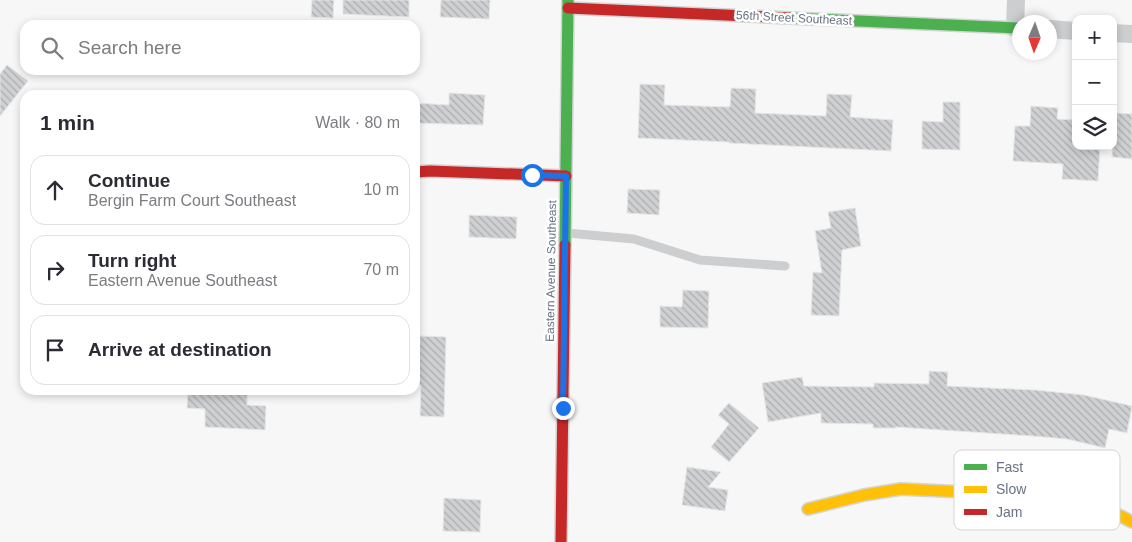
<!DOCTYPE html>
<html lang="en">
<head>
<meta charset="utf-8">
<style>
  body { margin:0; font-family:Arial,sans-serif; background:#f7f7f7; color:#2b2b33 }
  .controls { position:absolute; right:15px; top:15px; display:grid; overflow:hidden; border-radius:10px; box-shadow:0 2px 8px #0003 }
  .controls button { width:45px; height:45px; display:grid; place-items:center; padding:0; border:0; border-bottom:1px solid #e1e1e2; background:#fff; color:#2b2b33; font:25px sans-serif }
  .compass { position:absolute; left:1012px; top:15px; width:45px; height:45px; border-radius:50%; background:#fff; box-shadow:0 2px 8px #0003; rotate:182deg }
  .stop { position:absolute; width:15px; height:15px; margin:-11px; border:4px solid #1a73e8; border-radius:50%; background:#fff }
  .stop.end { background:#1a73e8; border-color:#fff; box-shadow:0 1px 5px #0008 }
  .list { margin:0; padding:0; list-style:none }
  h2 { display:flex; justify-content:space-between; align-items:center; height:65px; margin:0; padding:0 20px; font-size:21px }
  h2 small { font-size:16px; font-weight:400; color:#7c7c81 }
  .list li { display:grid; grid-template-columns:32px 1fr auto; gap:15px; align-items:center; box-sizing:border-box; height:70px; margin:0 10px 10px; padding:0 10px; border:1px solid #e1e1e2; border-radius:15px }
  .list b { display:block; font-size:19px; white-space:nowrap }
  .list p { margin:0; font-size:16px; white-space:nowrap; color:#7c7c81 }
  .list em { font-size:16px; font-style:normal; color:#7c7c81 }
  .icon { flex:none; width:28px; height:28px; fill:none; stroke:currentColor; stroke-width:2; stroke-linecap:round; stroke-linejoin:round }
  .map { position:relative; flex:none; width:1132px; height:542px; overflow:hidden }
  .search { position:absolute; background:#fff; box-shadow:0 2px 8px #0003; left:20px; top:20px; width:400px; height:55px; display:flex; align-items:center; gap:12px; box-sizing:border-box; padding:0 18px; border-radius:15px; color:#7c7c81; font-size:19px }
  .panel { position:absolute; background:#fff; box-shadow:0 2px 8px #0003; left:20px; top:90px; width:400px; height:305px; border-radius:15px }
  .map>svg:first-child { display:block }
</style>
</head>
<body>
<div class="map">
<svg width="1132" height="542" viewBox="0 0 1132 542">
  <defs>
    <pattern id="building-back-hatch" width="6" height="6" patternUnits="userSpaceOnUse" patternTransform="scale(1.25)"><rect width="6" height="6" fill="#cfd0d2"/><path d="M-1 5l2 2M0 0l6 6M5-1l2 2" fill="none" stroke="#acadb0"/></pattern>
  </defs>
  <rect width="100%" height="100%" fill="#f7f7f7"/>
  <!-- building -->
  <path fill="url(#building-back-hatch)" stroke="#e6e6e6" d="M 312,0 L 334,0 L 333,18 L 311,17 Z
    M 343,0 L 409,0 L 409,17 L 343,14 Z
    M 441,0 L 490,0 L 489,19 L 440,17 Z
    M 7,65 L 28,81 L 0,116 L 0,74 Z
    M 640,84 L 665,85 L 664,105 L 730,107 L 731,88 L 756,89 L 755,113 L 826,116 L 827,94 L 852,95 L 850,117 L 893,120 L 891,151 L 729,143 L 729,142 L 638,138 Z
    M 449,93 L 485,95 L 483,125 L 415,123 L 415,103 L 449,105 Z
    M 943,102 L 960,102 L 960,150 L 922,149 L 922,121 L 943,122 Z
    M 1031,106 L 1058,108 L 1057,119 L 1076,120 L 1076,146 L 1100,146 L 1098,181 L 1062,179 L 1063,164 L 1013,161 L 1015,126 L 1030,126 Z
    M 1114,113 L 1132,114 L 1132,159 L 1112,157 Z
    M 628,189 L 660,190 L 659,215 L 627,213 Z
    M 855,208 L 861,246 L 842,250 L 839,316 L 811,315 L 813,272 L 822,273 L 815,231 L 831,228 L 828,212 Z
    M 469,215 L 517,217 L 516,239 L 469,237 Z
    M 683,290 L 709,291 L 708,328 L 660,327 L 660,306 L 682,307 Z
    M 420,336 L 446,337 L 444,417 L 420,416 L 421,385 L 415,385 L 415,364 L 419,364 Z
    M 929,371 L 948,372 L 947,386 L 1035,390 L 1084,395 L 1132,406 L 1127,433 L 1109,429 L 1105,448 L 1067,439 L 1032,436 L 896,427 L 896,428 L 873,428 L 873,424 L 821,423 L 821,413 L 768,422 L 762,383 L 802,377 L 804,386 L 874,387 L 874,383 L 929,384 Z
    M 188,390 L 247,390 L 247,405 L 266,406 L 265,430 L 205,427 L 205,409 L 187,408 Z
    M 729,403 L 759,428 L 729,462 L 711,447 L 729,424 L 718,415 Z
    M 687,467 L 721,472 L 708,487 L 728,490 L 725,511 L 682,505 Z
    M 444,498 L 481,500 L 480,532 L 443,531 Z"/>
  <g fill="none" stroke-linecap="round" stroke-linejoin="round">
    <!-- fast casing -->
    <g stroke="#d3d4d5" stroke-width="14">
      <path id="fast" d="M 790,18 L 1020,28
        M 565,245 L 568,0"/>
    </g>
    <!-- slow casing -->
    <g stroke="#d3d4d5" stroke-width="14">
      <path id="slow" d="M 808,509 L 864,495 L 901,489 L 1028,495 L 1071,502 L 1111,511 L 1132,522"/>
    </g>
    <!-- jam casing -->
    <g stroke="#d3d4d5" stroke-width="14">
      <path id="jam" d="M 568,8 L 790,18
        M 415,172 L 430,171 L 566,176
        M 561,542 L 565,245"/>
    </g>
    <!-- lane -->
    <path stroke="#cdced0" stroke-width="9" d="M 567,233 L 634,239 L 700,260 L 785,266"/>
    <!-- street -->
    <path stroke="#cdced0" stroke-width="18" d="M 1015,28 L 1016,0
      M 1050,29 L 1076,31
      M 1113,33 L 1132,34"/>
    <!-- fast -->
    <use href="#fast" stroke="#4caf50" stroke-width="11"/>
    <!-- slow -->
    <use href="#slow" stroke="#ffc107" stroke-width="11"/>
    <!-- jam -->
    <use href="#jam" stroke="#c62828" stroke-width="11"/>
  </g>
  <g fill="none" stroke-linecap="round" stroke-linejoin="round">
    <!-- route -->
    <path stroke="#1a73e8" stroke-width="6" d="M 532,175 L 566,176 L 563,408"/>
  </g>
  <g text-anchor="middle" stroke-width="5" stroke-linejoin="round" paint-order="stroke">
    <!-- street labels -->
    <g font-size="12" fill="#697384" stroke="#fff">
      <text transform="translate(794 18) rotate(3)" y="4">56th Street Southeast</text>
      <text transform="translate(551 271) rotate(-89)" y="4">Eastern Avenue Southeast</text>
    </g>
  </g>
  <!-- legend -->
  <rect x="954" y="450" width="166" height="80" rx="8" fill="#fff" stroke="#d2d5da" stroke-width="1"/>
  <rect x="964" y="464" width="23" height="6" fill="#4caf50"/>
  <rect x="964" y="486" width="23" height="7" fill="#ffc107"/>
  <rect x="964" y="509" width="23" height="6" fill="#c62828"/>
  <g font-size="14" fill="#697384">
    <text x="996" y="472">Fast</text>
    <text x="996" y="494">Slow</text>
    <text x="996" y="517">Jam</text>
  </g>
</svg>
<div class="controls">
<button>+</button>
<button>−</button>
<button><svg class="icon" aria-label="layers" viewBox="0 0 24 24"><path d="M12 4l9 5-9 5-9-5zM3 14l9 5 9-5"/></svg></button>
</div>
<svg class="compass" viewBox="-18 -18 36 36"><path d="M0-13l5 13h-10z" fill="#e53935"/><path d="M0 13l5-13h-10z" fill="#7c7c81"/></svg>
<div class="stop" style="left:532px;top:175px"></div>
<div class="stop end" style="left:563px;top:408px"></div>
<div class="search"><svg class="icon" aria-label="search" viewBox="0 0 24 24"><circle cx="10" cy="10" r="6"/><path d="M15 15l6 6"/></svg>Search here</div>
<section class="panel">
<h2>1 min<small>Walk · 80 m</small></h2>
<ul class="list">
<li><svg class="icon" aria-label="ahead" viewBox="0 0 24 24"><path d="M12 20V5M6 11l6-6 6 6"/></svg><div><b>Continue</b><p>Bergin Farm Court Southeast</p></div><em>10 m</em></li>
<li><svg class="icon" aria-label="right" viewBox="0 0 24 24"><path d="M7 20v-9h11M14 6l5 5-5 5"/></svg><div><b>Turn right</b><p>Eastern Avenue Southeast</p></div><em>70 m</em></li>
<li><svg class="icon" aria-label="arrive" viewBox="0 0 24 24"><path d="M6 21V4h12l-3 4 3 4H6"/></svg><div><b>Arrive at destination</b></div></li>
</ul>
</section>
</div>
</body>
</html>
